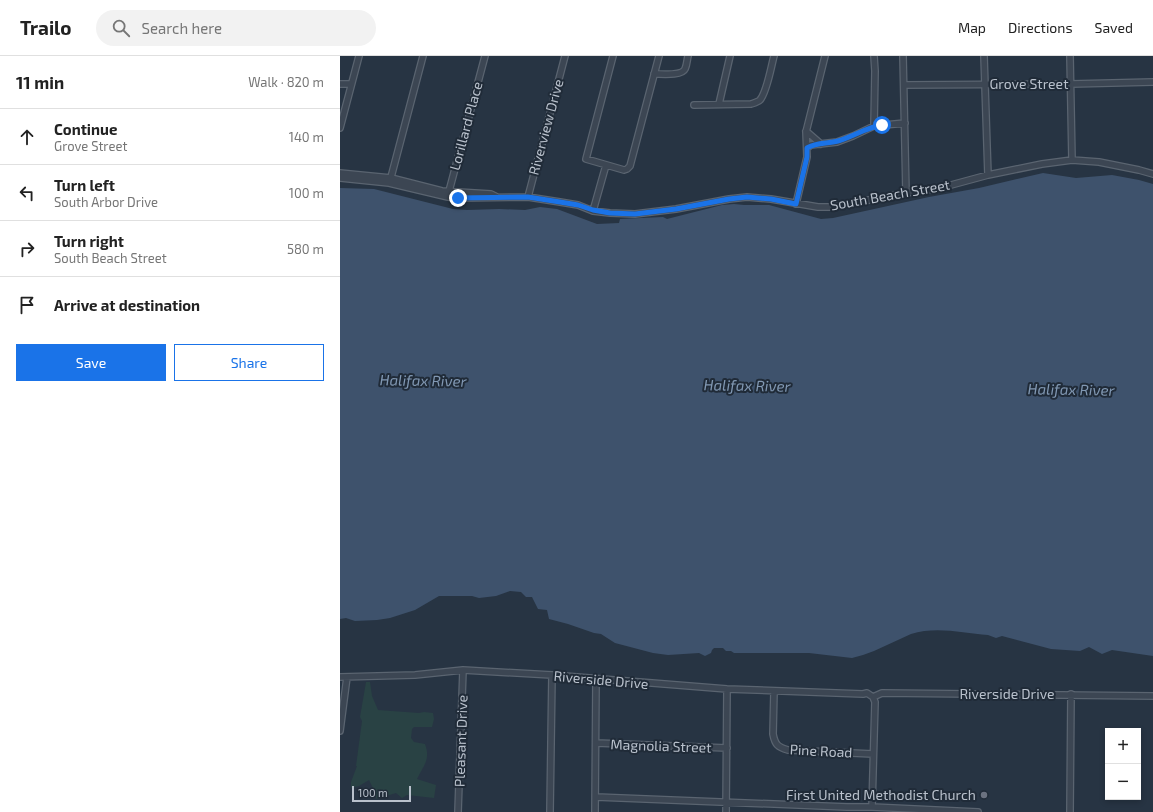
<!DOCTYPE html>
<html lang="en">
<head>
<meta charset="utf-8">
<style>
  body { margin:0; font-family:"Exo 2",sans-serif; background:#f2f2f2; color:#222 }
  .controls { position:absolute; right:12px; bottom:12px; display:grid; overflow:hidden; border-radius:0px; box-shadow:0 2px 6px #0003 }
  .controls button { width:36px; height:36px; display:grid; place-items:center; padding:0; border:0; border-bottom:1px solid #e0e0e0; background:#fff; color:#222; font:20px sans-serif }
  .scale { position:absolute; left:12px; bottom:10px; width:59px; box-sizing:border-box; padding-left:4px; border:2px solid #b9c1cc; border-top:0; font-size:11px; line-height:14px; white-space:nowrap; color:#b9c1cc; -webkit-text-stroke:3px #202b38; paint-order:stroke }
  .stop { position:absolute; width:12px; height:12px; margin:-9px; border:3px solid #1a73e8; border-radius:50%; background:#fff }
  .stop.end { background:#1a73e8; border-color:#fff; box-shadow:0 1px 4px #0008 }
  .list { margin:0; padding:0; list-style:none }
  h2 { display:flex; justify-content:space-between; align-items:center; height:52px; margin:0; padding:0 16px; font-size:17px }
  h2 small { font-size:13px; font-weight:400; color:#767676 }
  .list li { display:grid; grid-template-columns:26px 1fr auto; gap:12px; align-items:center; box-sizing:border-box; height:56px; padding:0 16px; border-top:1px solid #e0e0e0 }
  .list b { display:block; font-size:15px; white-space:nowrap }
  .list p { margin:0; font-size:13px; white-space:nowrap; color:#767676 }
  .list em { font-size:13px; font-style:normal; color:#767676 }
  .actions { display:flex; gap:8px; padding:12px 16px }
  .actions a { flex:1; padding:9px 0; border:1px solid #1a73e8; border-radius:0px; text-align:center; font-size:14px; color:#1a73e8 }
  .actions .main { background:#1a73e8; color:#fff }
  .icon { flex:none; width:22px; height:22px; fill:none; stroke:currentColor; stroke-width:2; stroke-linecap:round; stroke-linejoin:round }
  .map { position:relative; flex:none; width:813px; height:756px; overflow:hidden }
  header { display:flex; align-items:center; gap:24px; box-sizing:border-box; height:56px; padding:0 20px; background:#fff; border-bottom:1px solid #e0e0e0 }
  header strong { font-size:19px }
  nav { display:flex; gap:22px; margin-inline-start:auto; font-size:14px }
  .search { width:280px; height:36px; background:#f2f2f2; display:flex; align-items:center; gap:10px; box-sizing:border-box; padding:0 14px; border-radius:22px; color:#767676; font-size:15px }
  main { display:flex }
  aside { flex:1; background:#fff }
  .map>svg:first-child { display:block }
</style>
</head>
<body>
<header>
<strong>Trailo</strong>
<div class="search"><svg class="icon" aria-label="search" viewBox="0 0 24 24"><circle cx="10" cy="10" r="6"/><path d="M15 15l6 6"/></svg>Search here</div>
<nav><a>Map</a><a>Directions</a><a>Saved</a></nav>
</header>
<main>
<aside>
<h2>11 min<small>Walk · 820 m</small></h2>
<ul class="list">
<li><svg class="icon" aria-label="ahead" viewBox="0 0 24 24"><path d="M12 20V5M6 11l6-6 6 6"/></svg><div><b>Continue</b><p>Grove Street</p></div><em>140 m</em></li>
<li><svg class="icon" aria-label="left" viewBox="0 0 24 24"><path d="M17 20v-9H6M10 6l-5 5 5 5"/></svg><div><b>Turn left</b><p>South Arbor Drive</p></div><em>100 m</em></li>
<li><svg class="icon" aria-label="right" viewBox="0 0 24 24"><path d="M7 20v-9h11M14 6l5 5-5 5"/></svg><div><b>Turn right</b><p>South Beach Street</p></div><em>580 m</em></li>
<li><svg class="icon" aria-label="arrive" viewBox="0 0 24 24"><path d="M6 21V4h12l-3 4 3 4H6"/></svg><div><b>Arrive at destination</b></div></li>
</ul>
<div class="actions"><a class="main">Save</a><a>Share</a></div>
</aside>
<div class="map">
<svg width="813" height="756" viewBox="0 0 813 756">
  <rect width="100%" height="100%" fill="#273443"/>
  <!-- green -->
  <path fill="#294244" d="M 26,626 L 30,626 L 32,640 L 38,654 L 79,657 L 84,656 L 93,657 L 94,663 L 92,671 L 74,671 L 72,673 L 71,682 L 74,686 L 85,688 C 91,704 83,710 77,723 L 96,729 L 94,742 L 67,739 L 62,742 L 56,737 L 37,743 L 36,742 L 34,734 L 29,724 L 19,730 L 11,732 L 11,726 L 17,710 L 16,710 L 22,665 L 20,661 Z"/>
  <!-- water -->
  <path fill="#3e526c" d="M 703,117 L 736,122 L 772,119 L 799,124 L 813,128 L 813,600 L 772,594 L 762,598 L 749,591 L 740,595 L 711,593 L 662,580 L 656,582 L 648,579 C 623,577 596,570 571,578 L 534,595 L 523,599 L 512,602 L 469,597 L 394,597 L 391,595 L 386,595 L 383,592 L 374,592 L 372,594 L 371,597 L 365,600 L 359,597 L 328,599 L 313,597 L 275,587 L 261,578 L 254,577 L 228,568 L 209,563 L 207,554 L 198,553 L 192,541 L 186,541 L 181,536 L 170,535 L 156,540 L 139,542 L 132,540 L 99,540 L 75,554 L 50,562 L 37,564 L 15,565 L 6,562 L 0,563 L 0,132 L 34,133 L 113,153 L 127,154 L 159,153 L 185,154 L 200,151 L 217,153 L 257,168 L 279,167 L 280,163 L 323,161 L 327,163 L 382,149 L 394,148 L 404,149 L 429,149 L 481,163 L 493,162 L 589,141 L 639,132 Z"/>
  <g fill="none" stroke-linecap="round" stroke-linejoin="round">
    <!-- minor casing -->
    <g stroke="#5a6470" stroke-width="8">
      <path id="minor" d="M 273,0 L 246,103 L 284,114 L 287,113 L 290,110 L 319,0
        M 563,0 L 566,137
        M 644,0 L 648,119
        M 730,0 L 732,104
        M 314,18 C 322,18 342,20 345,13 C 347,9 347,4 348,0
        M 0,28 L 11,28
        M 564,29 L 731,28 L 813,26
        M 379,48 L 390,0
        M 354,49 L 411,48 C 414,47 418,46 420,44 C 427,36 431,11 434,0
        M 534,70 L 535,15 L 534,0
        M 0,72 L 19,0
        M 466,75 L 481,88
        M 467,92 L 471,89 L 497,86 L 513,80 L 534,70 L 565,67
        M 0,117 L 51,122 L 102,135 L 151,138 L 157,141
        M 0,122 L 49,127 L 108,141 L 118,142 L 188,141 L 220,146 L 238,149 L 253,155 L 270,157 L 295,158 L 336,153 L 389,143 L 407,141 L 431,143 L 478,151 L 492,151 L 566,137 L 600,132 L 648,119 L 702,108 L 732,104 L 759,106 L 799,114 L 813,118
        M 50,125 L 83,0
        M 108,139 L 145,0
        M 188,141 L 225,0
        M 456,148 L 467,101 L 466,76 L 485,0
        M 253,155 L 266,109
        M 0,621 L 75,619 L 123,614 L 212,619 L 387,633 L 523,638 L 527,637 L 533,641
        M 434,635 L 433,678 C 435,689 438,691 448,694 L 533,698
        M 533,641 L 542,637 L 813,640
        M 0,675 L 7,621
        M 256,687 L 387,692
        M 256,741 L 507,751 L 532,751 L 638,756
        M 532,751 L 535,646 L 533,641
        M 118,756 L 123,614
        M 210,756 L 212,619
        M 255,756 L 256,624
        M 386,756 L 387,633
        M 730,756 L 731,638"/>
    </g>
    <!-- minor -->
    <use href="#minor" stroke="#3c4653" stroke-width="5.5"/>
  </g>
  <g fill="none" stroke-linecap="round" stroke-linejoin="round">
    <!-- route -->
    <path stroke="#1a73e8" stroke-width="5" d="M 118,142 L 188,141 L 220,146 L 238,149 L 253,154 L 270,157 L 295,158 L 336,153 L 389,143 L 407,141 L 431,143 L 456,148 L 467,101 L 467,92 C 477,86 487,88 498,85 C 513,81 527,71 542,69"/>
  </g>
  <!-- markers -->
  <circle fill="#6b7280" stroke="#202b38" stroke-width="1.5" cx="644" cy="739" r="4"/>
  <g text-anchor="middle" stroke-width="4" stroke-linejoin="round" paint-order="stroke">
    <!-- street labels -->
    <g font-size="14" fill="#b9c1cc" stroke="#202b38">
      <text x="689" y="33">Grove Street</text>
      <text transform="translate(126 70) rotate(-75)" y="5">Lorillard Place</text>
      <text transform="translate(206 71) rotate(-75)" y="5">Riverview Drive</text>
      <text transform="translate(550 139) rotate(-10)" y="5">South Beach Street</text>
      <text transform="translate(261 624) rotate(5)" y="5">Riverside Drive</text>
      <text x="667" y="643">Riverside Drive</text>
      <text transform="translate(121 685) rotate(-88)" y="5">Pleasant Drive</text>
      <text transform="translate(321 690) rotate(2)" y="5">Magnolia Street</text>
      <text transform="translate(481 695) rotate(3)" y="5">Pine Road</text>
    </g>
    <!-- poi labels -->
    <g font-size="14" fill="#b9c1cc" stroke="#202b38" text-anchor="end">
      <text x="636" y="744">First United Methodist Church</text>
    </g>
    <!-- water labels -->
    <g font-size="15" font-style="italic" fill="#8198b3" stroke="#202b38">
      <text transform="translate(83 325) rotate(1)" y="5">Halifax River</text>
      <text transform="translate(407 330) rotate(1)" y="5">Halifax River</text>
      <text transform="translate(731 334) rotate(1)" y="5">Halifax River</text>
    </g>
  </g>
</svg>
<div class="controls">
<button>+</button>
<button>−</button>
</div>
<div class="scale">100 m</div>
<div class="stop" style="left:542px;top:69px"></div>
<div class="stop end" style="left:118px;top:142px"></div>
</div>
</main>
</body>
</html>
